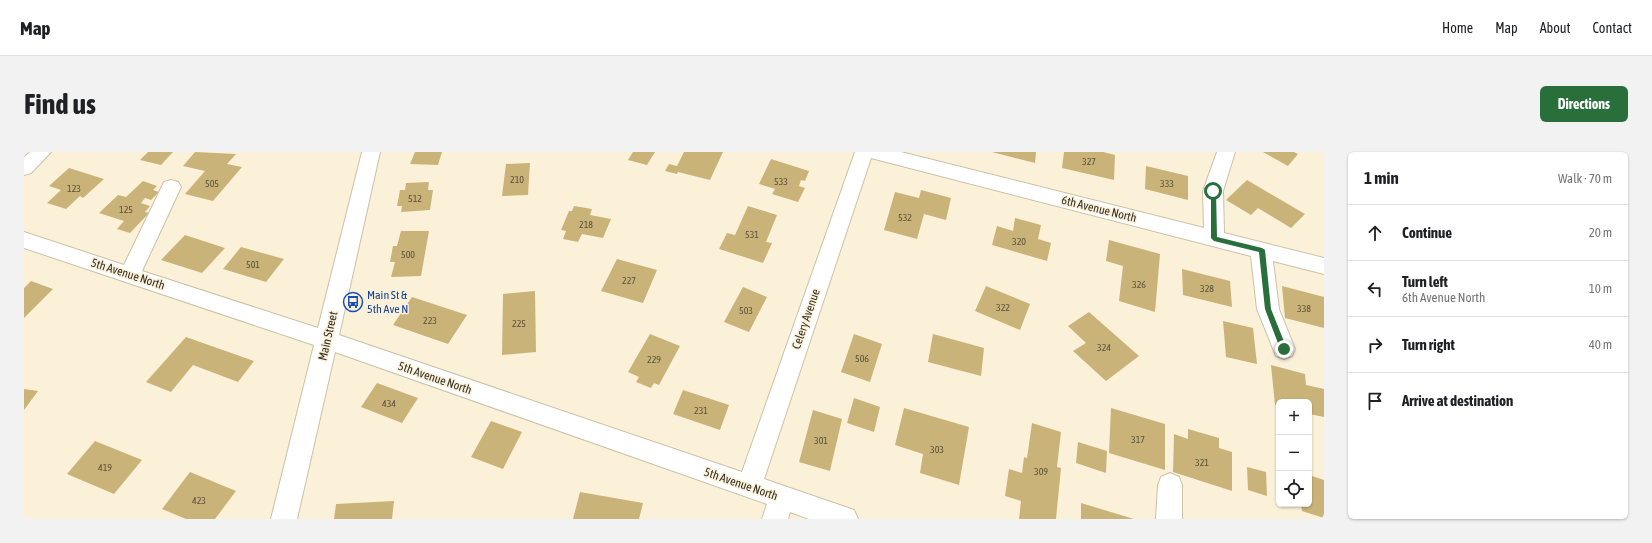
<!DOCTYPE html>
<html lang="en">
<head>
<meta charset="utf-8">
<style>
  body { margin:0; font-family:"Asap Condensed",sans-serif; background:#f2f2f2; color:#202124 }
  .controls { position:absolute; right:12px; bottom:12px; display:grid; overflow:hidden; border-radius:6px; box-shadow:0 1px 3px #0004 }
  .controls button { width:36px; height:36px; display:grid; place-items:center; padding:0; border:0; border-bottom:1px solid #e0e0e0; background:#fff; color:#202124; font:20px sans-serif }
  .stop { position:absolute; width:12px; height:12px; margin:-9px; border:3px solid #296f3b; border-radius:50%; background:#fff }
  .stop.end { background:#296f3b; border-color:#fff; box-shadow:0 1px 4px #0008 }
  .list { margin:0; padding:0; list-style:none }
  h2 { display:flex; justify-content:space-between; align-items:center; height:52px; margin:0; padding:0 16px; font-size:17px }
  h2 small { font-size:13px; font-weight:400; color:#757577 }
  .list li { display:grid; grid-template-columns:26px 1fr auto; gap:12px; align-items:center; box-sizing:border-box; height:56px; padding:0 16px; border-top:1px solid #e0e0e0 }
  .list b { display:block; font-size:15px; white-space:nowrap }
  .list p { margin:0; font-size:13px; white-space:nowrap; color:#757577 }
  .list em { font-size:13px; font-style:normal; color:#757577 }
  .icon { flex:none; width:22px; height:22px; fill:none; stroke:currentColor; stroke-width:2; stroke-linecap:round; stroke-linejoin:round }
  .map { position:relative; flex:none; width:1300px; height:367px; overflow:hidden; border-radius:6px }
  header { display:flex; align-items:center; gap:24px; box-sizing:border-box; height:56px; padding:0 20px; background:#fff; border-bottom:1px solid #e0e0e0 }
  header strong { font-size:19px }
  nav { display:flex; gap:22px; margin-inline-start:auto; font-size:14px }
  .intro { display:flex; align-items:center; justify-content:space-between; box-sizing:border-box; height:96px; padding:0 24px }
  h1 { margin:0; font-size:28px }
  .button { padding:10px 18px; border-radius:6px; background:#296f3b; color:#fff; font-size:14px; font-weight:700 }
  main { display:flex; gap:24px; padding:0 24px }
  aside { flex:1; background:#fff; border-radius:6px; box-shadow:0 1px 3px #0004 }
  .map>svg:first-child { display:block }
</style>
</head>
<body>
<header>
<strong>Map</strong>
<nav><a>Home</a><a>Map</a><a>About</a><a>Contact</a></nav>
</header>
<div class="intro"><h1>Find us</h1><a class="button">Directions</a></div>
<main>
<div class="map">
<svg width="1300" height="367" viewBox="0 0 1300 367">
  <rect width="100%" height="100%" fill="#fbf1d9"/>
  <!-- building -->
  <path fill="#cab378" d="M 124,0 L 149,0 L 137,13 L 116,8 Z
    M 171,0 L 212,2 L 203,12 L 218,15 L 189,49 L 161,42 L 181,19 L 159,14 Z
    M 391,0 L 418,0 L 414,13 L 386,12 Z
    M 609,0 L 631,0 L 623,13 L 604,8 Z
    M 660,0 L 699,0 L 686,28 L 654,20 L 653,22 L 641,19 L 645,12 L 653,14 Z
    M 968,0 L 1012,0 L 1011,11 Z
    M 1040,0 L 1079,0 L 1091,3 L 1090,28 L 1038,16 Z
    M 1239,0 L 1270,0 L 1274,2 L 1264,14 Z
    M 747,7 L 785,19 L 781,29 L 777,28 L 775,34 L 781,36 L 774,50 L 748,42 L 751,37 L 735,32 Z
    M 506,11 L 504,43 L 478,44 L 482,12 Z
    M 1122,14 L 1164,24 L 1164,48 L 1121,37 Z
    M 45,16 L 80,27 L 59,46 L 56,44 L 42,57 L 23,51 L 37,38 L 25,34 Z
    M 1223,28 L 1281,62 L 1267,76 L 1234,56 L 1227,63 L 1202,48 Z
    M 119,29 L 133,34 L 129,38 L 135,40 L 127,48 L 121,46 L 117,51 L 126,54 L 121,60 L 125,61 L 106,81 L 93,77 L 100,69 L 75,61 L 94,43 L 102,45 Z
    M 405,30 L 404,38 L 409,38 L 406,58 L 377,60 L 378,54 L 373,54 L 376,38 L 381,38 L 382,31 Z
    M 897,38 L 927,46 L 922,68 L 900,62 L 893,87 L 860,78 L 871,40 L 895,46 Z
    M 550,54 L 568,57 L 566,63 L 587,67 L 579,86 L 558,82 L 554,90 L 539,87 L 542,79 L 537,78 L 545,59 L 548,59 Z
    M 724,54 L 753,63 L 742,90 L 748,91 L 739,111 L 695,97 L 703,81 L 711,83 Z
    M 991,66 L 1017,73 L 1014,87 L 1027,91 L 1023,109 L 968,93 L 973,74 L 989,79 Z
    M 377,79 L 405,79 L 397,124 L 367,125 L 371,110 L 366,110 L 369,94 L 373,94 Z
    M 161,83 L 201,96 L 178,121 L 137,108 Z
    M 1085,88 L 1136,102 L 1131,160 L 1095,149 L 1099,114 L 1082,109 Z
    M 217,95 L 260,107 L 242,130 L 199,117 Z
    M 593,107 L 633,118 L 619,151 L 577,139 Z
    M 1158,117 L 1206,129 L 1208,155 L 1159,143 Z
    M 7,129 L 29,137 L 0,166 L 0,136 Z
    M 962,134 L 1006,152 L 996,178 L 951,159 Z
    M 1258,134 L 1300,145 L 1300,176 L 1261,166 Z
    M 719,135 L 743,145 L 725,180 L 700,170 Z
    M 511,139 L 512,200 L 478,203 L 479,142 Z
    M 388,145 L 443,163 L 424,192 L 369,173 Z
    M 1065,160 L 1115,204 L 1082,229 L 1049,199 L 1062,191 L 1044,174 Z
    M 1199,169 L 1229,176 L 1233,212 L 1202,205 Z
    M 626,182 L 656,194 L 635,233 L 630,231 L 627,236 L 612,230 L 615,225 L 604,220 Z
    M 830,182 L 858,192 L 846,230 L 817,220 Z
    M 909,182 L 960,196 L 957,224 L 904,210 Z
    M 162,185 L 230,209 L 214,230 L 169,213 L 147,240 L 122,230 Z
    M 1247,213 L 1281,222 L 1282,233 L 1300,237 L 1300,265 L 1285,262 L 1285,250 L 1255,250 L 1255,254 L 1251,253 Z
    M 353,231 L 394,246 L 378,271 L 337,255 Z
    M 0,237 L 14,239 L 0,258 Z
    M 659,238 L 705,253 L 696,278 L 649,262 Z
    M 830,246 L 856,255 L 850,280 L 823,271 Z
    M 880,256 L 945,275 L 935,333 L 896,321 L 899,302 L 871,293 Z
    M 1087,256 L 1141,272 L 1141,318 L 1085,301 Z
    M 789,258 L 818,267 L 806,319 L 775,310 Z
    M 467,269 L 498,280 L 479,317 L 447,305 Z
    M 1008,271 L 1037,280 L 1033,315 L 1037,316 L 1032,367 L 995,367 L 997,349 L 981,344 L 985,317 L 998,321 L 1000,305 L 1003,306 Z
    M 1164,277 L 1195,286 L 1195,296 L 1208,300 L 1208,339 L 1149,320 L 1150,282 L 1164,287 Z
    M 71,289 L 118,308 L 90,342 L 43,322 Z
    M 1054,290 L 1083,299 L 1082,321 L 1052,311 Z
    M 1223,315 L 1242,320 L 1243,344 L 1224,338 Z
    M 166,320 L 212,339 L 191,367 L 162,367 L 138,357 Z
    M 1285,323 L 1300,328 L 1300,366 L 1278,359 L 1277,352 L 1285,352 Z
    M 556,340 L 619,351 L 615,367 L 549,367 Z
    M 370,349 L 368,367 L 310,367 L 312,352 Z
    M 1057,351 L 1110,367 L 1057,367 Z"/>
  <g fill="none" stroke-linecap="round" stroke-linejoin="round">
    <!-- minor casing -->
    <g stroke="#cac1a9" stroke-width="2">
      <path id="minor" d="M 6,0 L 27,0 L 7,21 L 0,23 L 0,5 Z
        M 338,0 L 356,0 L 315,183 L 718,320 L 831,0 L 877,0 L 1180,76 L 1179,39 L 1193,0 L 1211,0 L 1199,39 L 1200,81 L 1300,106 L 1300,122 L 1249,109 L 1255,157 L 1271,197 L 1268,204 L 1260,207 L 1252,204 L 1233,157 L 1227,104 L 847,6 L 740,327 L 830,358 L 834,367 L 785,367 L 766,360 L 764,367 L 738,367 L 743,352 L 311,200 L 273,367 L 247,367 L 290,193 L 0,96 L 0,80 L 100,113 L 140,30 L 147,28 L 154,30 L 157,35 L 118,119 L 294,176 Z
        M 1146,321 L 1155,325 L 1158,333 L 1158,367 L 1132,367 L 1134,333 L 1137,325 Z"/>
    </g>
    <!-- minor -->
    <use href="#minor" fill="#fff" fill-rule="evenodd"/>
  </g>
  <!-- route -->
  <path fill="#296f3b" d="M 1189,37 L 1192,39 L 1193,85 L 1238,96 L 1241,98 L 1247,157 L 1263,197 L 1262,199 L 1257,199 L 1241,157 L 1235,100 L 1190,89 L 1187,86 L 1187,39 Z"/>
  <!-- icons -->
  <defs>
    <g id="bus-ring" transform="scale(1)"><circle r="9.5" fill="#fbf1d9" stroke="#1a4fb4" stroke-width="1.5"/><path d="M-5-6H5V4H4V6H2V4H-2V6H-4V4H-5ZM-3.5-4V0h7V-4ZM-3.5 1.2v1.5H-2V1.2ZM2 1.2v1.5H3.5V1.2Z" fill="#1a4fb4"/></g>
  </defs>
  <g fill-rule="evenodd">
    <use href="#bus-ring" x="329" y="150"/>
  </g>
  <g text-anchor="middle" stroke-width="3" stroke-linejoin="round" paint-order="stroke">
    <!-- number labels -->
    <g font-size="10" fill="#5b523d">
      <text x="1065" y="13">327</text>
      <text x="493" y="31">210</text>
      <text x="757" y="33">533</text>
      <text x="188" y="35">505</text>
      <text x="1143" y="35">333</text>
      <text x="50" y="40">123</text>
      <text x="391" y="50">512</text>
      <text x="102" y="61">125</text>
      <text x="881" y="69">532</text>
      <text x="562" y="76">218</text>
      <text x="728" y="86">531</text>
      <text x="995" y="93">320</text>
      <text x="384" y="106">500</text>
      <text x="229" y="116">501</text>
      <text x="605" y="132">227</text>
      <text x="1115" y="136">326</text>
      <text x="1183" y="140">328</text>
      <text x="979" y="159">322</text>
      <text x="1280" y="160">338</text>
      <text x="722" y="162">503</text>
      <text x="406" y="172">223</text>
      <text x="495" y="175">225</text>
      <text x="1080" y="199">324</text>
      <text x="838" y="210">506</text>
      <text x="630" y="211">229</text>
      <text x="365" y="255">434</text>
      <text x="677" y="262">231</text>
      <text x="1114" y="291">317</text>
      <text x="797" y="292">301</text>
      <text x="913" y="301">303</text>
      <text x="1178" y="314">321</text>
      <text x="81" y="319">419</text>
      <text x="1017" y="323">309</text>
      <text x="175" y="352">423</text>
    </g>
    <!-- street labels -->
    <g font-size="12" fill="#363229" stroke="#fbf1d9">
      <text transform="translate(1075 57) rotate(14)" y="4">6th Avenue North</text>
      <text transform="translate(104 122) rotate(18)" y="4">5th Avenue North</text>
      <text transform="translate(782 167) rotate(-71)" y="4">Celery Avenue</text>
      <text transform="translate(304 184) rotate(-77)" y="4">Main Street</text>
      <text transform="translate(411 226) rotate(19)" y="4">5th Avenue North</text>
      <text transform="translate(717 332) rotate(19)" y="4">5th Avenue North</text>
    </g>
    <!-- transit labels -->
    <g font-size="12" fill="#164399" stroke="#fbf1d9" text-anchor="start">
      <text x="343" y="147">Main St &amp;<tspan x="343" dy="14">5th Ave N</tspan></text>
    </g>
  </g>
</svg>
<div class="controls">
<button>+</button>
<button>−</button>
<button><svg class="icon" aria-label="locate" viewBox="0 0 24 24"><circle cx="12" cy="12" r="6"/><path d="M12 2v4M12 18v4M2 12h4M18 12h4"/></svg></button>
</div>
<div class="stop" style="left:1189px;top:39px"></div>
<div class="stop end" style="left:1260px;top:197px"></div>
</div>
<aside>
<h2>1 min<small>Walk · 70 m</small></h2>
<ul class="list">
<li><svg class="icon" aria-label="ahead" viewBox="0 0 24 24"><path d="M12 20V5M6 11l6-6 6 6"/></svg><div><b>Continue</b></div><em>20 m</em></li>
<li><svg class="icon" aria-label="left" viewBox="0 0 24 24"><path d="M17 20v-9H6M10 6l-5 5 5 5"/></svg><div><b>Turn left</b><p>6th Avenue North</p></div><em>10 m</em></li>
<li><svg class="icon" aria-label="right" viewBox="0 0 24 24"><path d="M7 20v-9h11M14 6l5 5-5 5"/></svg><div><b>Turn right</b></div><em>40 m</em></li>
<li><svg class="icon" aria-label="arrive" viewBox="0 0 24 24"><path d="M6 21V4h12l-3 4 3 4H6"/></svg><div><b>Arrive at destination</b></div></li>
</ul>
</aside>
</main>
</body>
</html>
